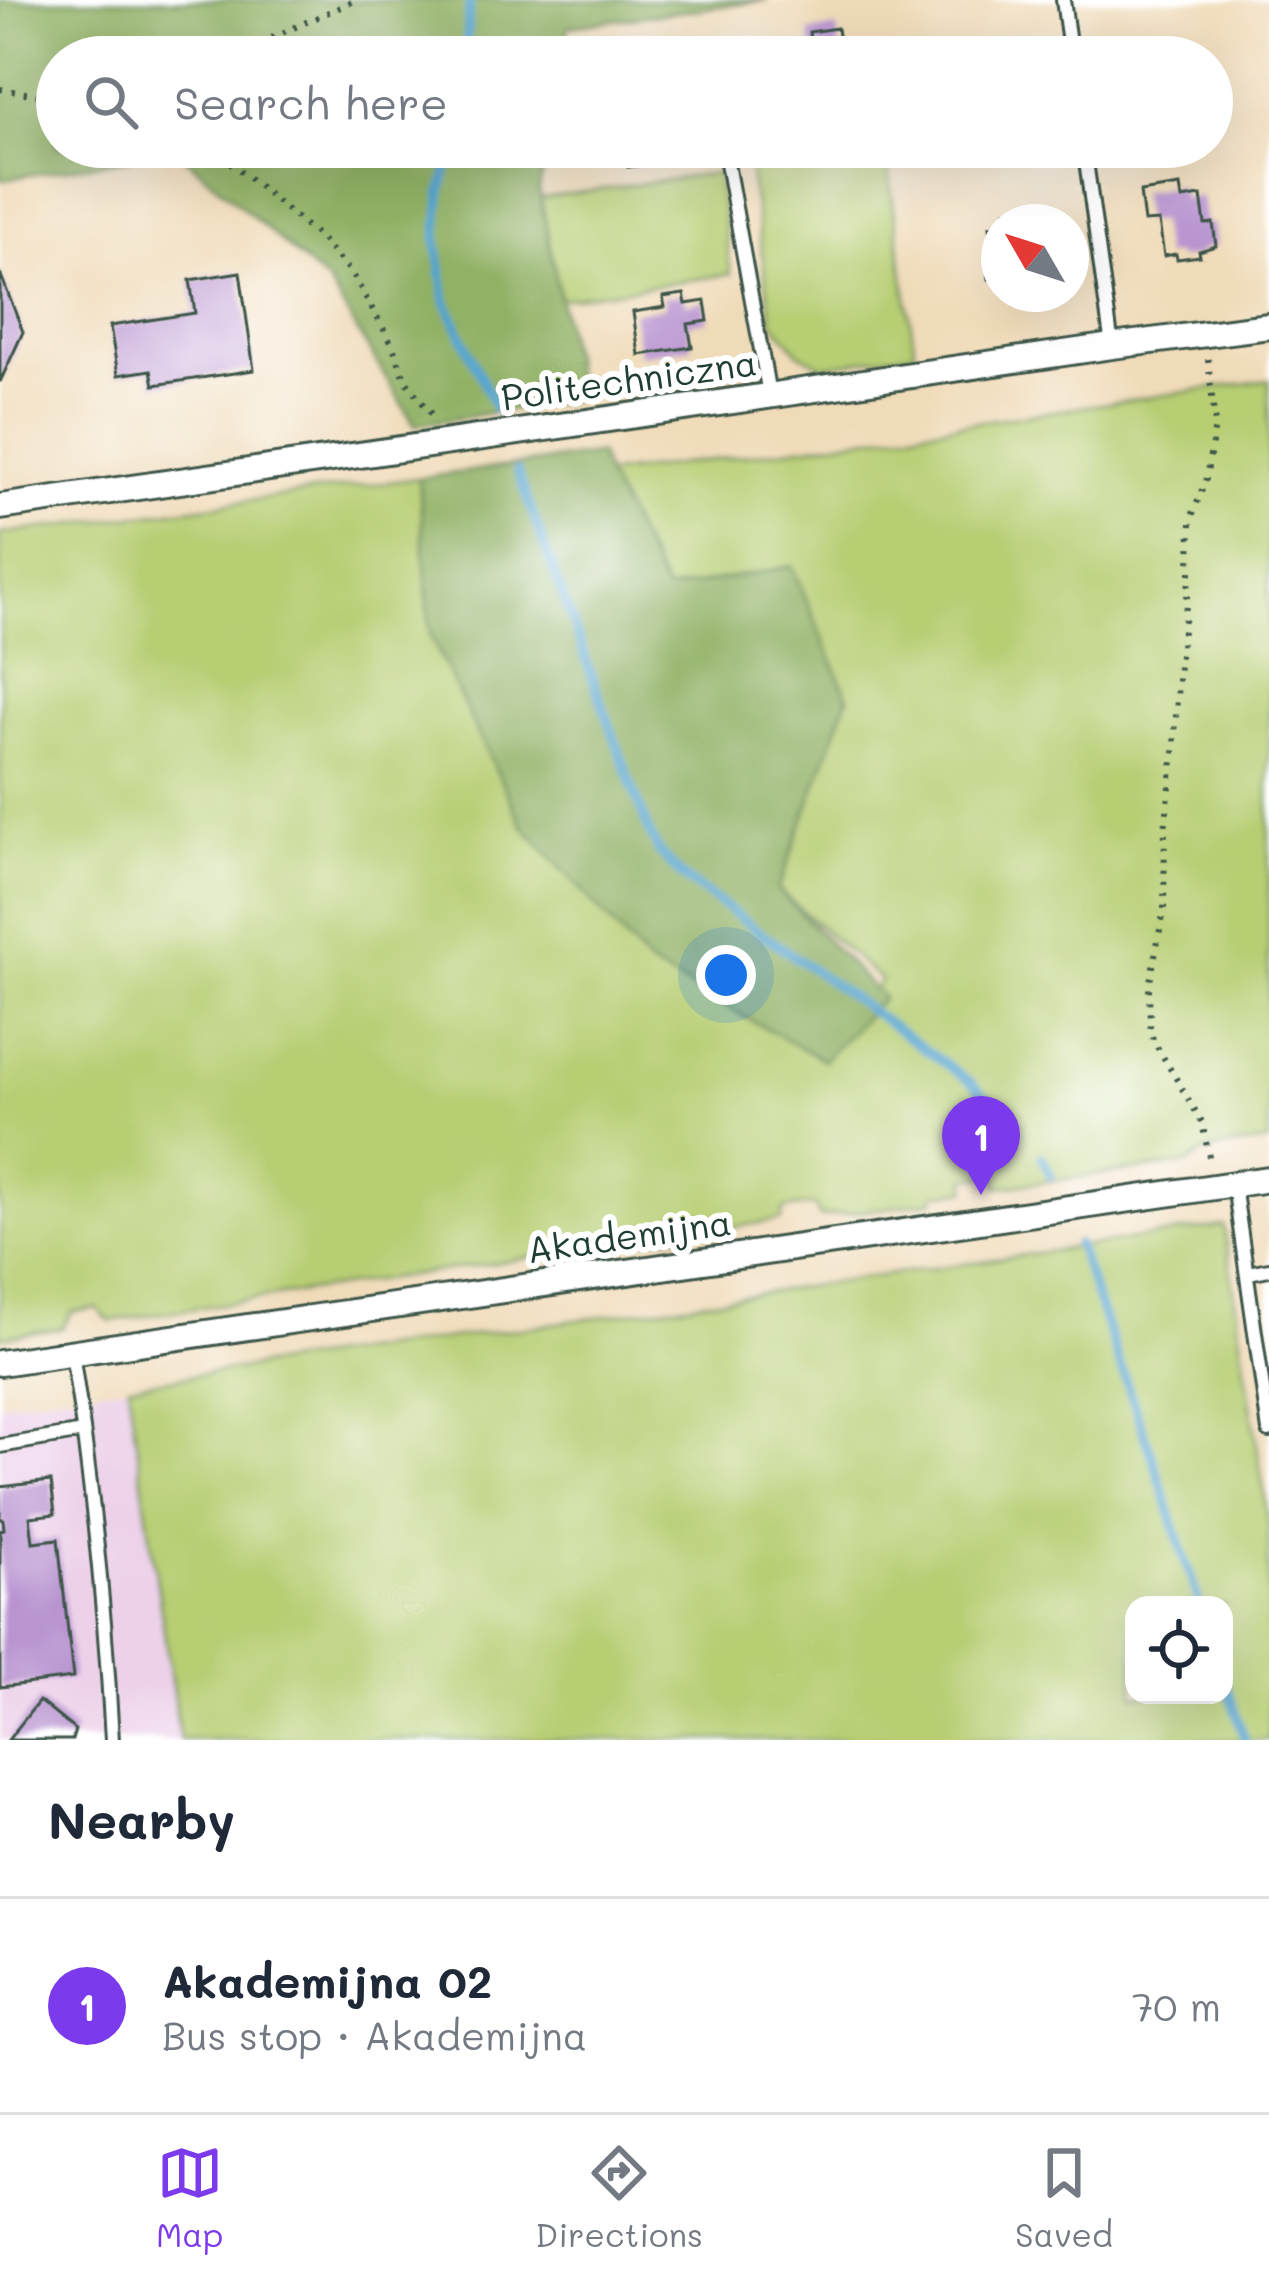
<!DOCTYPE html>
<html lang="en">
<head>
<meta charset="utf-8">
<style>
  body { margin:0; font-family:Mali,sans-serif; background:#f6f6f7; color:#1f2937 }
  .controls { position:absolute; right:36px; bottom:36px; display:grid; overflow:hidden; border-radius:24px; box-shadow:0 12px 48px #0002 }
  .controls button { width:108px; height:108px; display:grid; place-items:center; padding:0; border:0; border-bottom:3px solid #e0e1e3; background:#fff; color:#1f2937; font:60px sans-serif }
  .compass { position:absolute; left:981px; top:204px; width:108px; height:108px; border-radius:50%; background:#fff; box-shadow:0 12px 48px #0002; rotate:309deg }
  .you { position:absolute; left:726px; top:975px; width:42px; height:42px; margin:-30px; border:9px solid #fff; border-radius:50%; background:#1a73e8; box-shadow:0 0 0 18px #1a73e833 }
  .badge { display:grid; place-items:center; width:78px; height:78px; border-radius:50%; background:#7c3aed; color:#fff; font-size:39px; font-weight:700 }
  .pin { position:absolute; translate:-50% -99px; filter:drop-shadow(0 3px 6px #0008) }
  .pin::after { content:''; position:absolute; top:63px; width:42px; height:36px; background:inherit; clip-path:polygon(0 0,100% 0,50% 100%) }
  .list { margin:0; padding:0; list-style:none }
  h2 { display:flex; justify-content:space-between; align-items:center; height:156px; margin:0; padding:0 48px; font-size:51px }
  h2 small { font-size:39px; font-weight:400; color:#747a83 }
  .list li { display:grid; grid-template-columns:78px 1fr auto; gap:36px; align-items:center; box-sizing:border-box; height:216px; padding:0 48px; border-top:3px solid #e0e1e3 }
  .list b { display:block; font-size:45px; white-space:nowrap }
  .list p { margin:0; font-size:39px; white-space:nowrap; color:#747a83 }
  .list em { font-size:39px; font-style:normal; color:#747a83 }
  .icon { flex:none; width:66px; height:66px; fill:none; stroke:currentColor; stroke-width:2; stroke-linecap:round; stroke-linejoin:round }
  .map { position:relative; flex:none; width:1269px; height:1740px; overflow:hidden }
  .search { position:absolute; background:#fff; box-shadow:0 12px 48px #0002; left:36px; right:36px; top:36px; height:132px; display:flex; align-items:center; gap:30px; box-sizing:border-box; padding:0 42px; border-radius:66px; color:#747a83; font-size:45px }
  .sheet { height:372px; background:#fff }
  nav { display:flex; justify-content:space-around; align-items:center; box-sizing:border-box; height:168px; border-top:3px solid #e0e1e3; background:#fff; font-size:33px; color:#747a83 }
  nav a { display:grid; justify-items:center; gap:6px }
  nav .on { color:#7c3aed }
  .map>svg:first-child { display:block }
</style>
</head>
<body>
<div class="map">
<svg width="1269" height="1740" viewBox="0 0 1269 1740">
  <rect width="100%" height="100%" fill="#fff"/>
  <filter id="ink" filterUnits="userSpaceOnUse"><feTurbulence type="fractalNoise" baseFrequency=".00833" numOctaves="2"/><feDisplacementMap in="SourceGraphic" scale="24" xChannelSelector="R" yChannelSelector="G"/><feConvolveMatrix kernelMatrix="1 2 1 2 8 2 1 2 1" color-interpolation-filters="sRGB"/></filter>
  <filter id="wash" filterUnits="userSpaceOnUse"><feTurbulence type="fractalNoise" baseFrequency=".004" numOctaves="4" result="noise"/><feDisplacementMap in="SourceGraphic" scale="48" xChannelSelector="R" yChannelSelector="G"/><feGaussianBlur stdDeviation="2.7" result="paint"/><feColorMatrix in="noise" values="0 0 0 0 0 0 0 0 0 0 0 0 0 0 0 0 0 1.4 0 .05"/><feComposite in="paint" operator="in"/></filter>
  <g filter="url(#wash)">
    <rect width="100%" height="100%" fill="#f0dbb9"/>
    <!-- built -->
    <path fill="#edd1e9" d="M 128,1385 L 180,1740 L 0,1740 L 0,1403 Z"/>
    <!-- green -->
    <path fill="#b7ce73" stroke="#6b8654" stroke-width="3" fill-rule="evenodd" d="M 746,147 L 885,147 L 915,352 L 823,366 L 798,352 L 772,321 Z
      M 717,173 L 731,274 L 560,299 L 541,198 Z
      M 1269,380 L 1269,1142 C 1244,1146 1206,1145 1188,1164 L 999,1187 L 996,1175 L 967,1178 L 967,1190 L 934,1194 L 934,1201 L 820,1217 L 814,1205 L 784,1209 L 781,1220 L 110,1321 L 96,1308 L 72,1312 L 62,1328 L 0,1337 L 0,534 L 419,478 L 430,635 L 824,1060 L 881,980 L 778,890 L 847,697 L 666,591 L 606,475 Z
      M 1224,1226 L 1269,1525 L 1269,1740 L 180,1740 L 128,1385 ZM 1224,1605 L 1224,1695 L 1134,1695 L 1134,1605 Z"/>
    <!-- forest -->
    <path fill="#91b165" stroke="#58774c" stroke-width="3" d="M 0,0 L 768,0 L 569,26 L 563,57 L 57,57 L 57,147 L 547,147 L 539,190 L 579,399 L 415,425 L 328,283 L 177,150 L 0,180 Z
      M 599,454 L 606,475 L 666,591 L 792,566 L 848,697 L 778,890 L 883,998 L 824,1060 L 649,965 L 523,826 L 430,635 L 419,478 Z"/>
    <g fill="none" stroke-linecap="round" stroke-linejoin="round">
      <!-- stream -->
      <path stroke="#55a4cf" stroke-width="9" d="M 465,57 L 470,0
        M 453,147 L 441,195 L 437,242 L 446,301 L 496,410
        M 517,471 L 648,829 L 660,854 L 684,878 L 972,1083 L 1014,1125
        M 1042,1157 L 1051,1176
        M 1077,1244 L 1151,1452 L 1200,1605
        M 1224,1678 L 1245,1740"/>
    </g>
    <g id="blocks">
      <!-- building -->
      <path fill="#b994d0" d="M 837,28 L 841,57 L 776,57 L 776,54 L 811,49 L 809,32 Z
        M 1170,40 L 1172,54 L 1183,52 L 1184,57 L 1121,57 L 1119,47 Z
        M 625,147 L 674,147 L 675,161 L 628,167 Z
        M 1180,186 L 1182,199 L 1201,196 L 1205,224 L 1213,223 L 1216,246 L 1199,251 L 1200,256 L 1177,259 L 1176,254 L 1164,256 L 1159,221 L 1144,222 L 1140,192 Z
        M 1047,205 L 1049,222 L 1008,222 L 1006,211 Z
        M 999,225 L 999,277 L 989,279 L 985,255 L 994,254 L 990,226 Z
        M 240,272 L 254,370 L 154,385 L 151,370 L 118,375 L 110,326 L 195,313 L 190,280 Z
        M 0,273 L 23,332 L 0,382 Z
        M 684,294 L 686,304 L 705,301 L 708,321 L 688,324 L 692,347 L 639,355 L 633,312 L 665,307 L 663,297 Z
        M 51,1481 L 55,1514 L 30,1517 L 33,1542 L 58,1539 L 73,1678 L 0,1687 L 0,1530 L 4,1529 L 3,1519 L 0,1519 L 0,1487 Z
        M 39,1701 L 75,1730 L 72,1740 L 8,1740 Z"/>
    </g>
  </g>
  <g filter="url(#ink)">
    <use href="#blocks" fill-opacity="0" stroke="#3e5548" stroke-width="3"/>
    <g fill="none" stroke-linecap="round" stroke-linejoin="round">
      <!-- service casing -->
      <g stroke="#3e5548" stroke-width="18">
        <path id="service" d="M 1063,0 L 1071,57
          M 724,147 L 769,394
          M 1084,147 L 1112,346
          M 1234,1185 L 1269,1431
          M 1248,1273 L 1269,1269
          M 72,1353 C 92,1481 105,1610 112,1740
          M 0,1446 L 83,1432"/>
      </g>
      <!-- minor casing -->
      <g stroke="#3e5548" stroke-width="30">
        <path id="minor" d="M 0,507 L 1112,346 L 1269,326
          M 0,1363 L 1269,1179"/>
      </g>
      <!-- path -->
      <path stroke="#3e5548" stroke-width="6" stroke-dasharray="3 9" stroke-linecap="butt" d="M 228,57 L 356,0
        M 0,89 L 57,98
        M 212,147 L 319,237 L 352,273 L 392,344 L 406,381 L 434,418
        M 1208,359 L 1215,425 L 1206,479 L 1191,519 L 1190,573 L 1179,663 L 1174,752 L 1165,829 L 1164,909 L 1149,987 L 1150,1026 L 1153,1040 L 1202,1122 L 1210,1162"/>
      <!-- service -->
      <use href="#service" stroke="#fff" stroke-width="12"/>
      <!-- minor -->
      <use href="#minor" stroke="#fff" stroke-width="24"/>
    </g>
  </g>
  <g text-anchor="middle" stroke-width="12" stroke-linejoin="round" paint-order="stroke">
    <!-- street labels -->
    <g font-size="36" fill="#1f3d34" stroke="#fff">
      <text transform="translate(629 380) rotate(-8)" y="13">Politechniczna</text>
      <text transform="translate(629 1236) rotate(-8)" y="13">Akademijna</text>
    </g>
  </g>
</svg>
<div class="controls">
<button><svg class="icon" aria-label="locate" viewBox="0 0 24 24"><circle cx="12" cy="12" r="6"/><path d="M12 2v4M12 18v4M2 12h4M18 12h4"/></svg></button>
</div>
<svg class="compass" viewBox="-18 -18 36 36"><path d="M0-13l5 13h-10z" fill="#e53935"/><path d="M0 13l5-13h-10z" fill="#747a83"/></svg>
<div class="you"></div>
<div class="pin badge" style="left:981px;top:1195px">1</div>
<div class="search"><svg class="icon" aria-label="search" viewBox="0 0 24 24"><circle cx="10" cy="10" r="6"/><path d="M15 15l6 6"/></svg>Search here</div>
</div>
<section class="sheet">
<h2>Nearby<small></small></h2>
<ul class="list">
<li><span class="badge">1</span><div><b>Akademijna 02</b><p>Bus stop · Akademijna</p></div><em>70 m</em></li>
</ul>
</section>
<nav>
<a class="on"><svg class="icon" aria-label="map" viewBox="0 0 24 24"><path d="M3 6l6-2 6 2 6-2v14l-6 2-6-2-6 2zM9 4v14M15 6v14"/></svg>Map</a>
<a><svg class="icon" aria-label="directions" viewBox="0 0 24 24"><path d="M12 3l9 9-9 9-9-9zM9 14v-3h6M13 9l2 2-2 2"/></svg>Directions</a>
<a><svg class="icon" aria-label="saved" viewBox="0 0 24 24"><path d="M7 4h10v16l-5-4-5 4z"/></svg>Saved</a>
</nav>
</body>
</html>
